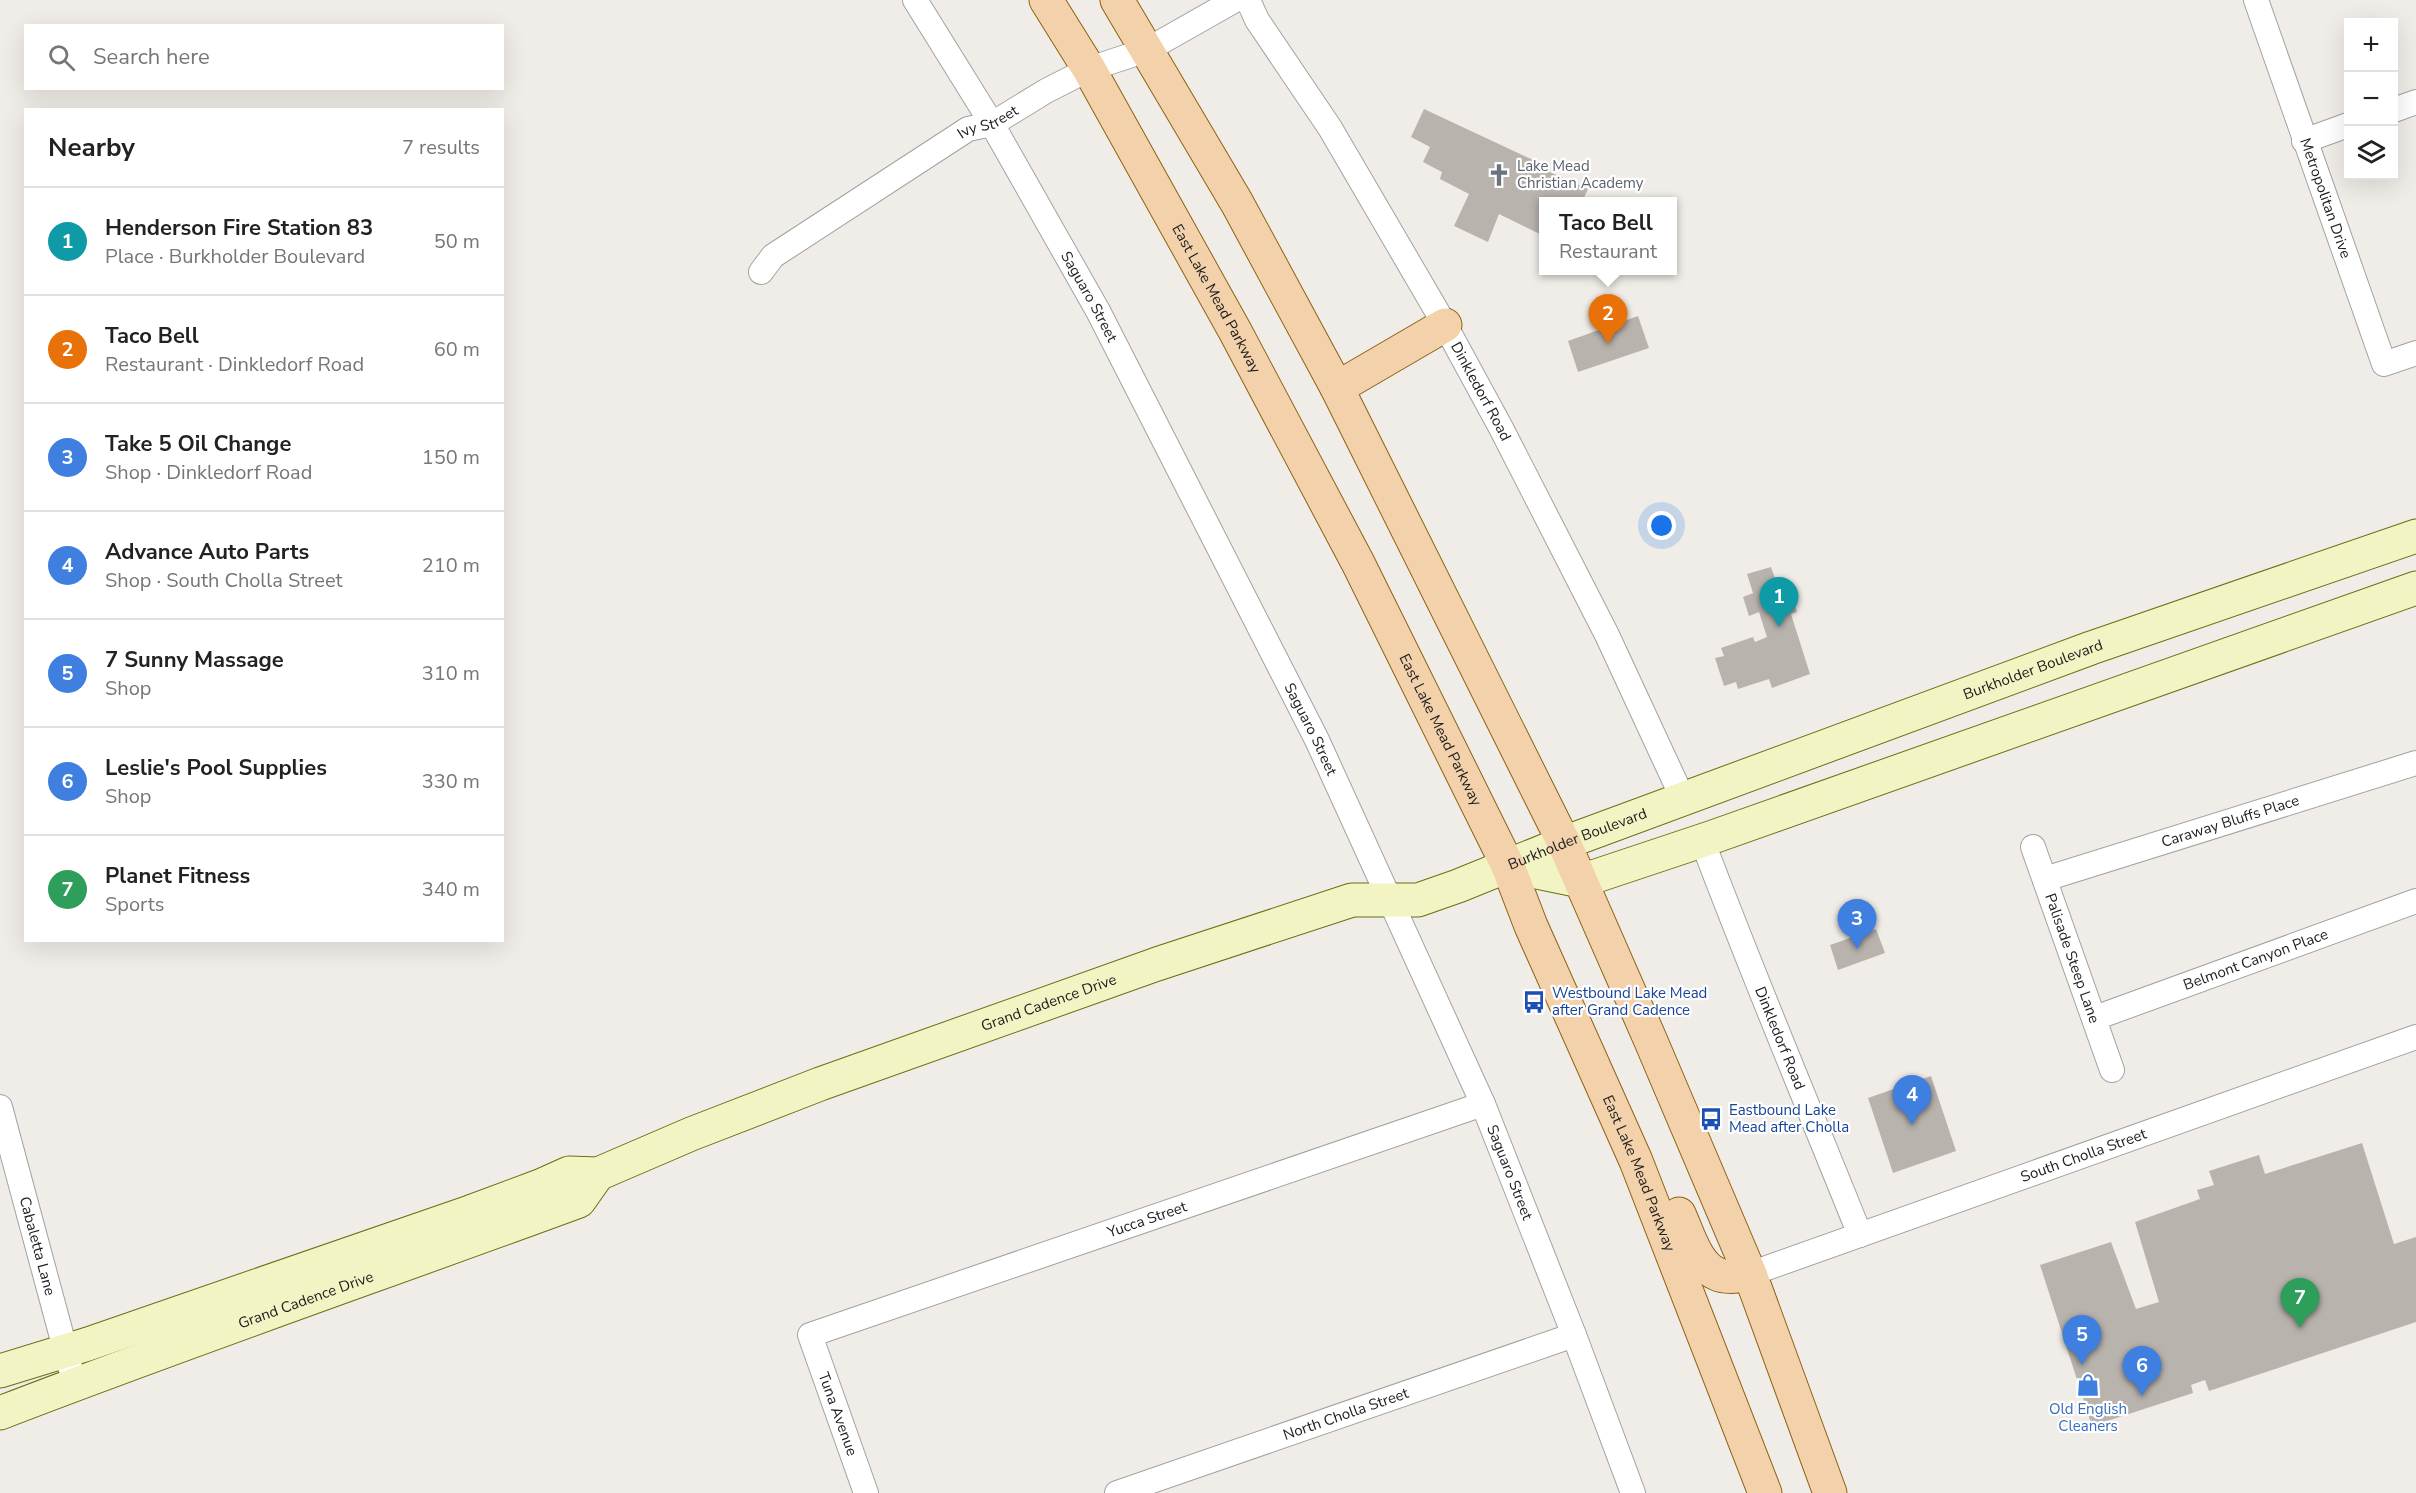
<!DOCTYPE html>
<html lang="en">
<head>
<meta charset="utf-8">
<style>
  body { margin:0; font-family:"Nunito Sans",sans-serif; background:#f2f2f2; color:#222 }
  .controls { position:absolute; right:18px; top:18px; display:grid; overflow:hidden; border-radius:0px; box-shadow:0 6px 24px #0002 }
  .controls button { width:54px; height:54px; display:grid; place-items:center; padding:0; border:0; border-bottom:2px solid #e0e0e0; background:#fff; color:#222; font:30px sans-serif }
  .you { position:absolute; left:1662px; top:526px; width:21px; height:21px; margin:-15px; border:4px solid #fff; border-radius:50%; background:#1a73e8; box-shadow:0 0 0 9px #1a73e833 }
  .badge { display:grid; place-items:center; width:39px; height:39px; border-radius:50%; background:#bd1519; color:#fff; font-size:20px; font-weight:700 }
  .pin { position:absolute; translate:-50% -50px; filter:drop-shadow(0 2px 3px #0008) }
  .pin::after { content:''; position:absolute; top:32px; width:21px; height:18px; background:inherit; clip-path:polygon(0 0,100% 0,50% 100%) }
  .popup { position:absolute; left:1539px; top:197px; width:138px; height:78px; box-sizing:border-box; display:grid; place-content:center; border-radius:0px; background:#fff; filter:drop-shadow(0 2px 4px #0005); font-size:20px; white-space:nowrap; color:#767676 }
  .popup b { font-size:22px; color:#222 }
  .popup::after { content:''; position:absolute; left:50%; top:100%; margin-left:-12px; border:12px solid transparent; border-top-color:#fff }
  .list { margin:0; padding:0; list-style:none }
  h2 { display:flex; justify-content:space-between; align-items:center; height:78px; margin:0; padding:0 24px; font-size:26px }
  h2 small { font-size:20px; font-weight:400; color:#767676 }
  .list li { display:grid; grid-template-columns:39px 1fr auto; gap:18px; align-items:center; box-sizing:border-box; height:108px; padding:0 24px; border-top:2px solid #e0e0e0 }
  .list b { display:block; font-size:22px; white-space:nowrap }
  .list p { margin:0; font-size:20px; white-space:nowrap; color:#767676 }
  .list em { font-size:20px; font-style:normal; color:#767676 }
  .icon { flex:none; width:33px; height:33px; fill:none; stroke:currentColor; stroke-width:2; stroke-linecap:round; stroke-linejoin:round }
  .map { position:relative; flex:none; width:2416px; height:1493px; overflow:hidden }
  .search { position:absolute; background:#fff; box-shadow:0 6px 24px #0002; left:24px; top:24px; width:480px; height:66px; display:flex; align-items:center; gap:15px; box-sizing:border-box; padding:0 21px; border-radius:0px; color:#767676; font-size:22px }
  .panel { position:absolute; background:#fff; box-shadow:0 6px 24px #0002; left:24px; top:108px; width:480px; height:834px; border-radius:0px }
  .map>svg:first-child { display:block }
</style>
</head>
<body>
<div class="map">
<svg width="2416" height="1493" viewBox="0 0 2416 1493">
  <rect width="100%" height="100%" fill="#f0ede8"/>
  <!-- building -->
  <path fill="#b9b3ae" d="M 1424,109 L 1533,160 L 1532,164 L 1588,189 L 1582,202 L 1544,202 L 1544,236 L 1499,214 L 1488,242 L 1454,226 L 1469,194 L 1440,179 L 1442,172 L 1423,162 L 1430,147 L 1411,137 Z
    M 1638,316 L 1649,348 L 1578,372 L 1568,341 Z
    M 1771,567 L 1777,584 L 1787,581 L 1797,612 L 1791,614 L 1810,674 L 1772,688 L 1769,679 L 1738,689 L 1736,682 L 1724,686 L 1715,658 L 1724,656 L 1721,648 L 1753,637 L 1755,642 L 1767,637 L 1759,612 L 1749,616 L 1743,597 L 1753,593 L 1747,574 Z
    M 1876,929 L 1885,953 L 1838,970 L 1830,945 Z
    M 1931,1076 L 1956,1151 L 1893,1173 L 1868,1098 Z
    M 2362,1143 L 2394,1244 L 2416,1237 L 2416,1322 L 2209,1391 L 2205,1380 L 2191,1385 L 2193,1393 L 2092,1426 L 2040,1265 L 2111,1242 L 2136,1309 L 2159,1302 L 2135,1222 L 2200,1199 L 2197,1190 L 2214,1185 L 2209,1171 L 2259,1155 L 2265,1174 Z"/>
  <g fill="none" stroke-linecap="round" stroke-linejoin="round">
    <!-- minor casing -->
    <g stroke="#a2a2a2" stroke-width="26">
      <g id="minor">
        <path id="s1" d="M 915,0 L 992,124 L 1098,311 L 1317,740 L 1483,1104 L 1574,1335 L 1633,1493"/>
        <path id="s2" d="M 1248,0 L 1257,20 L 1330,128 L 1445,325 L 1501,428 L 1607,635 L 1683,799"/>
        <path id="s3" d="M 2256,0 L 2384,364 L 2416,353"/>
        <path d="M 2394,110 L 2416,102"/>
        <path d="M 2304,141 L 2348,125"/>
        <path id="s4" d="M 761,272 L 773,256 L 968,129 L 992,124 L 1046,91 L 1089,69 L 1147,50 L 1235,0"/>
        <path id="s5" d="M 1702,840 C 1752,973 1807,1103 1860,1235"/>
        <path id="s6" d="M 2033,847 L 2112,1070"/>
        <path id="s7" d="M 2045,879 L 2416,763"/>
        <path id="s8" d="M 2095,1018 L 2416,901"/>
        <path id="s9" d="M 0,1107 L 70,1367"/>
        <path id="s10" d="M 1750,1274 L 2416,1037"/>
        <path id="s11" d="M 866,1493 L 810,1335 L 1483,1104"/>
        <path id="s12" d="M 1117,1493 L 1574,1335"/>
      </g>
    </g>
    <!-- secondary casing -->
    <g stroke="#686f11" stroke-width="35">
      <g id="secondary">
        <path d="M 1508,866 L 1581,881 L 1710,838 L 2416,588"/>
        <path id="s13" d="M 0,1371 L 88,1344 L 470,1212 L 540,1186 L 569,1173 L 598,1174 L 691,1134 L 820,1084 L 1157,964 L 1352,900 L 1418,900 L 1458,886 L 1564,843 L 2091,648 L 2416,536"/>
        <path id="s14" d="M 0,1413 C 192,1339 386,1272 579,1201 L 598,1174"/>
      </g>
    </g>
    <!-- primary casing -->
    <g stroke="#8e6110" stroke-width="35">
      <g id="primary">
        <path id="s15" d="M 1046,0 L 1089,69 L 1235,331 L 1358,563 L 1508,866 L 1531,926 L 1636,1161 L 1765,1493"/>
        <path d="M 1117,0 L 1237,203 L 1337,388 L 1564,843 L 1650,1039 L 1750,1274 L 1830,1493"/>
        <path d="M 1337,388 L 1445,325"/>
        <path d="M 1679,1214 C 1688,1233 1696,1265 1717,1274 C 1726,1278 1741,1276 1750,1274"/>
      </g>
    </g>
    <!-- minor -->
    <use href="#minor" stroke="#fff" stroke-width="24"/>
    <!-- secondary -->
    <use href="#secondary" stroke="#f3f4c3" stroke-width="33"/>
    <!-- primary -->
    <use href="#primary" stroke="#f3d2ab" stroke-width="33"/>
  </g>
  <!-- icons -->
  <defs>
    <g id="church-bare" transform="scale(1.8)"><path d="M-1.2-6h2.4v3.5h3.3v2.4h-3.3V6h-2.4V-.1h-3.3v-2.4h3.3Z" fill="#6b7280" stroke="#fff" stroke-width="2.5" paint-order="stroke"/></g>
    <g id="bus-bare" transform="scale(1.8)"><path d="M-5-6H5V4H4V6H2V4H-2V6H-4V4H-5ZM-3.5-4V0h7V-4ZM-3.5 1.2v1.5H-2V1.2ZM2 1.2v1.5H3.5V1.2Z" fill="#1a4fb4" stroke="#fff" stroke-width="2.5" paint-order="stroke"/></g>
    <g id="shop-bare" transform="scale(1.8)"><path d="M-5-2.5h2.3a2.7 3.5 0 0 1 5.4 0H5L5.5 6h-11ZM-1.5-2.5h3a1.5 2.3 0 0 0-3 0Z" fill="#3f7fe0" stroke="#fff" stroke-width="2.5" paint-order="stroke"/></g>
  </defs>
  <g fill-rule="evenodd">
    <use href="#church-bare" x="1499" y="175"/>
    <use href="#bus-bare" x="1534" y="1002"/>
    <use href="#bus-bare" x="1711" y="1119"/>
    <use href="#shop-bare" x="2088" y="1385"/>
  </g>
  <g text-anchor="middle" stroke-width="4.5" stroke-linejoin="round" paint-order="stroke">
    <!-- street labels -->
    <g font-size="15" fill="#212121" stroke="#fff">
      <text dy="5" stroke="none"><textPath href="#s4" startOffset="274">Ivy Street</textPath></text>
      <text dy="5" stroke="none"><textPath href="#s3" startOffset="210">Metropolitan Drive</textPath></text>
      <text dy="5" stroke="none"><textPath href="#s1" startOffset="344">Saguaro Street</textPath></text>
      <text dy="5" stroke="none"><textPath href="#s15" startOffset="344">East Lake Mead Parkway</textPath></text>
      <text dy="5" stroke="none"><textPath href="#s2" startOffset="456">Dinkledorf Road</textPath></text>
      <text dy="5" stroke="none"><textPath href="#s13" startOffset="2157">Burkholder Boulevard</textPath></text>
      <text dy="5" stroke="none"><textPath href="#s1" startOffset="830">Saguaro Street</textPath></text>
      <text dy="5" stroke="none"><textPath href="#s15" startOffset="830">East Lake Mead Parkway</textPath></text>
      <text dy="5" stroke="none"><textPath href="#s7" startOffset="194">Caraway Bluffs Place</textPath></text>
      <text dy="5" stroke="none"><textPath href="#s13" startOffset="1671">Burkholder Boulevard</textPath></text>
      <text dy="5" stroke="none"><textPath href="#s6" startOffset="118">Palisade Steep Lane</textPath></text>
      <text dy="5" stroke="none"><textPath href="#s8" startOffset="171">Belmont Canyon Place</textPath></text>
      <text dy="5" stroke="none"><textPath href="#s13" startOffset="1114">Grand Cadence Drive</textPath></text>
      <text dy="5" stroke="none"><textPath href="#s5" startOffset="213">Dinkledorf Road</textPath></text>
      <text dy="5" stroke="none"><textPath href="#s10" startOffset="354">South Cholla Street</textPath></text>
      <text dy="5" stroke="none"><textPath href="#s1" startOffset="1316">Saguaro Street</textPath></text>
      <text dy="5" stroke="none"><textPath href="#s15" startOffset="1316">East Lake Mead Parkway</textPath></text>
      <text dy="5" stroke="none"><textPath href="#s11" startOffset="524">Yucca Street</textPath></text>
      <text dy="5" stroke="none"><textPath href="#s9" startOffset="144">Cabaletta Lane</textPath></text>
      <text dy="5" stroke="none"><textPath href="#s14" startOffset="326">Grand Cadence Drive</textPath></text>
      <text transform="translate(838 1414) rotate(70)" y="5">Tuna Avenue</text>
      <text dy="5" stroke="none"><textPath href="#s12" startOffset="242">North Cholla Street</textPath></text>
    </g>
    <!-- worship labels -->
    <g font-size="15" fill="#5b616d" stroke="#fff" text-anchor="start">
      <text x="1517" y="171">Lake Mead<tspan x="1517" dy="17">Christian Academy</tspan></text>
    </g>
    <!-- transit labels -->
    <g font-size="15" fill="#164399" stroke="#fff" text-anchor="start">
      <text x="1552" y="998">Westbound Lake Mead<tspan x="1552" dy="17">after Grand Cadence</tspan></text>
      <text x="1729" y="1115">Eastbound Lake<tspan x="1729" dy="17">Mead after Cholla</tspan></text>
    </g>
    <!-- shop labels -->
    <g font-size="15" fill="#366cbe" stroke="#fff">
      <text x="2088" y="1414">Old English<tspan x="2088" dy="17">Cleaners</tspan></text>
    </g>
  </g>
</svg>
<div class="controls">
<button>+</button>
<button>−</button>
<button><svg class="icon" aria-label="layers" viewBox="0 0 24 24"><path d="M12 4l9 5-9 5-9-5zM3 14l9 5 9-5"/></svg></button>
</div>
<div class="you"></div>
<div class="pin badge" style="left:1779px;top:627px;background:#0f9aa8">1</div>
<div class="pin badge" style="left:1608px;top:344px;background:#e8710a">2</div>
<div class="popup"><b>Taco Bell</b>Restaurant</div>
<div class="pin badge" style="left:1857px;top:949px;background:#3f7fe0">3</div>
<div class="pin badge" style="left:1912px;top:1125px;background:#3f7fe0">4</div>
<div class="pin badge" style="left:2082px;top:1365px;background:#3f7fe0">5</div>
<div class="pin badge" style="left:2142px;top:1396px;background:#3f7fe0">6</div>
<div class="pin badge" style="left:2300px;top:1328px;background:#2e9e5b">7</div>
<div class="search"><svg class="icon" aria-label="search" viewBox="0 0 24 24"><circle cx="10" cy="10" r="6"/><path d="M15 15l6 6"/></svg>Search here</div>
<section class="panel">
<h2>Nearby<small>7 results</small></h2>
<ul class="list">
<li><span class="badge" style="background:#0f9aa8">1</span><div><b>Henderson Fire Station 83</b><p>Place · Burkholder Boulevard</p></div><em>50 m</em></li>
<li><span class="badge" style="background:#e8710a">2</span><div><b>Taco Bell</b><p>Restaurant · Dinkledorf Road</p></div><em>60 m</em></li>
<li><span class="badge" style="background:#3f7fe0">3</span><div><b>Take 5 Oil Change</b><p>Shop · Dinkledorf Road</p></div><em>150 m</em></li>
<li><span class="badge" style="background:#3f7fe0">4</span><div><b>Advance Auto Parts</b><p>Shop · South Cholla Street</p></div><em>210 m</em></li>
<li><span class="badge" style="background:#3f7fe0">5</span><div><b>7 Sunny Massage</b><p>Shop</p></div><em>310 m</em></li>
<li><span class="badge" style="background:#3f7fe0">6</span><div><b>Leslie's Pool Supplies</b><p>Shop</p></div><em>330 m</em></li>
<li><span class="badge" style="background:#2e9e5b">7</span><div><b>Planet Fitness</b><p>Sports</p></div><em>340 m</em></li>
</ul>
</section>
</div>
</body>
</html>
